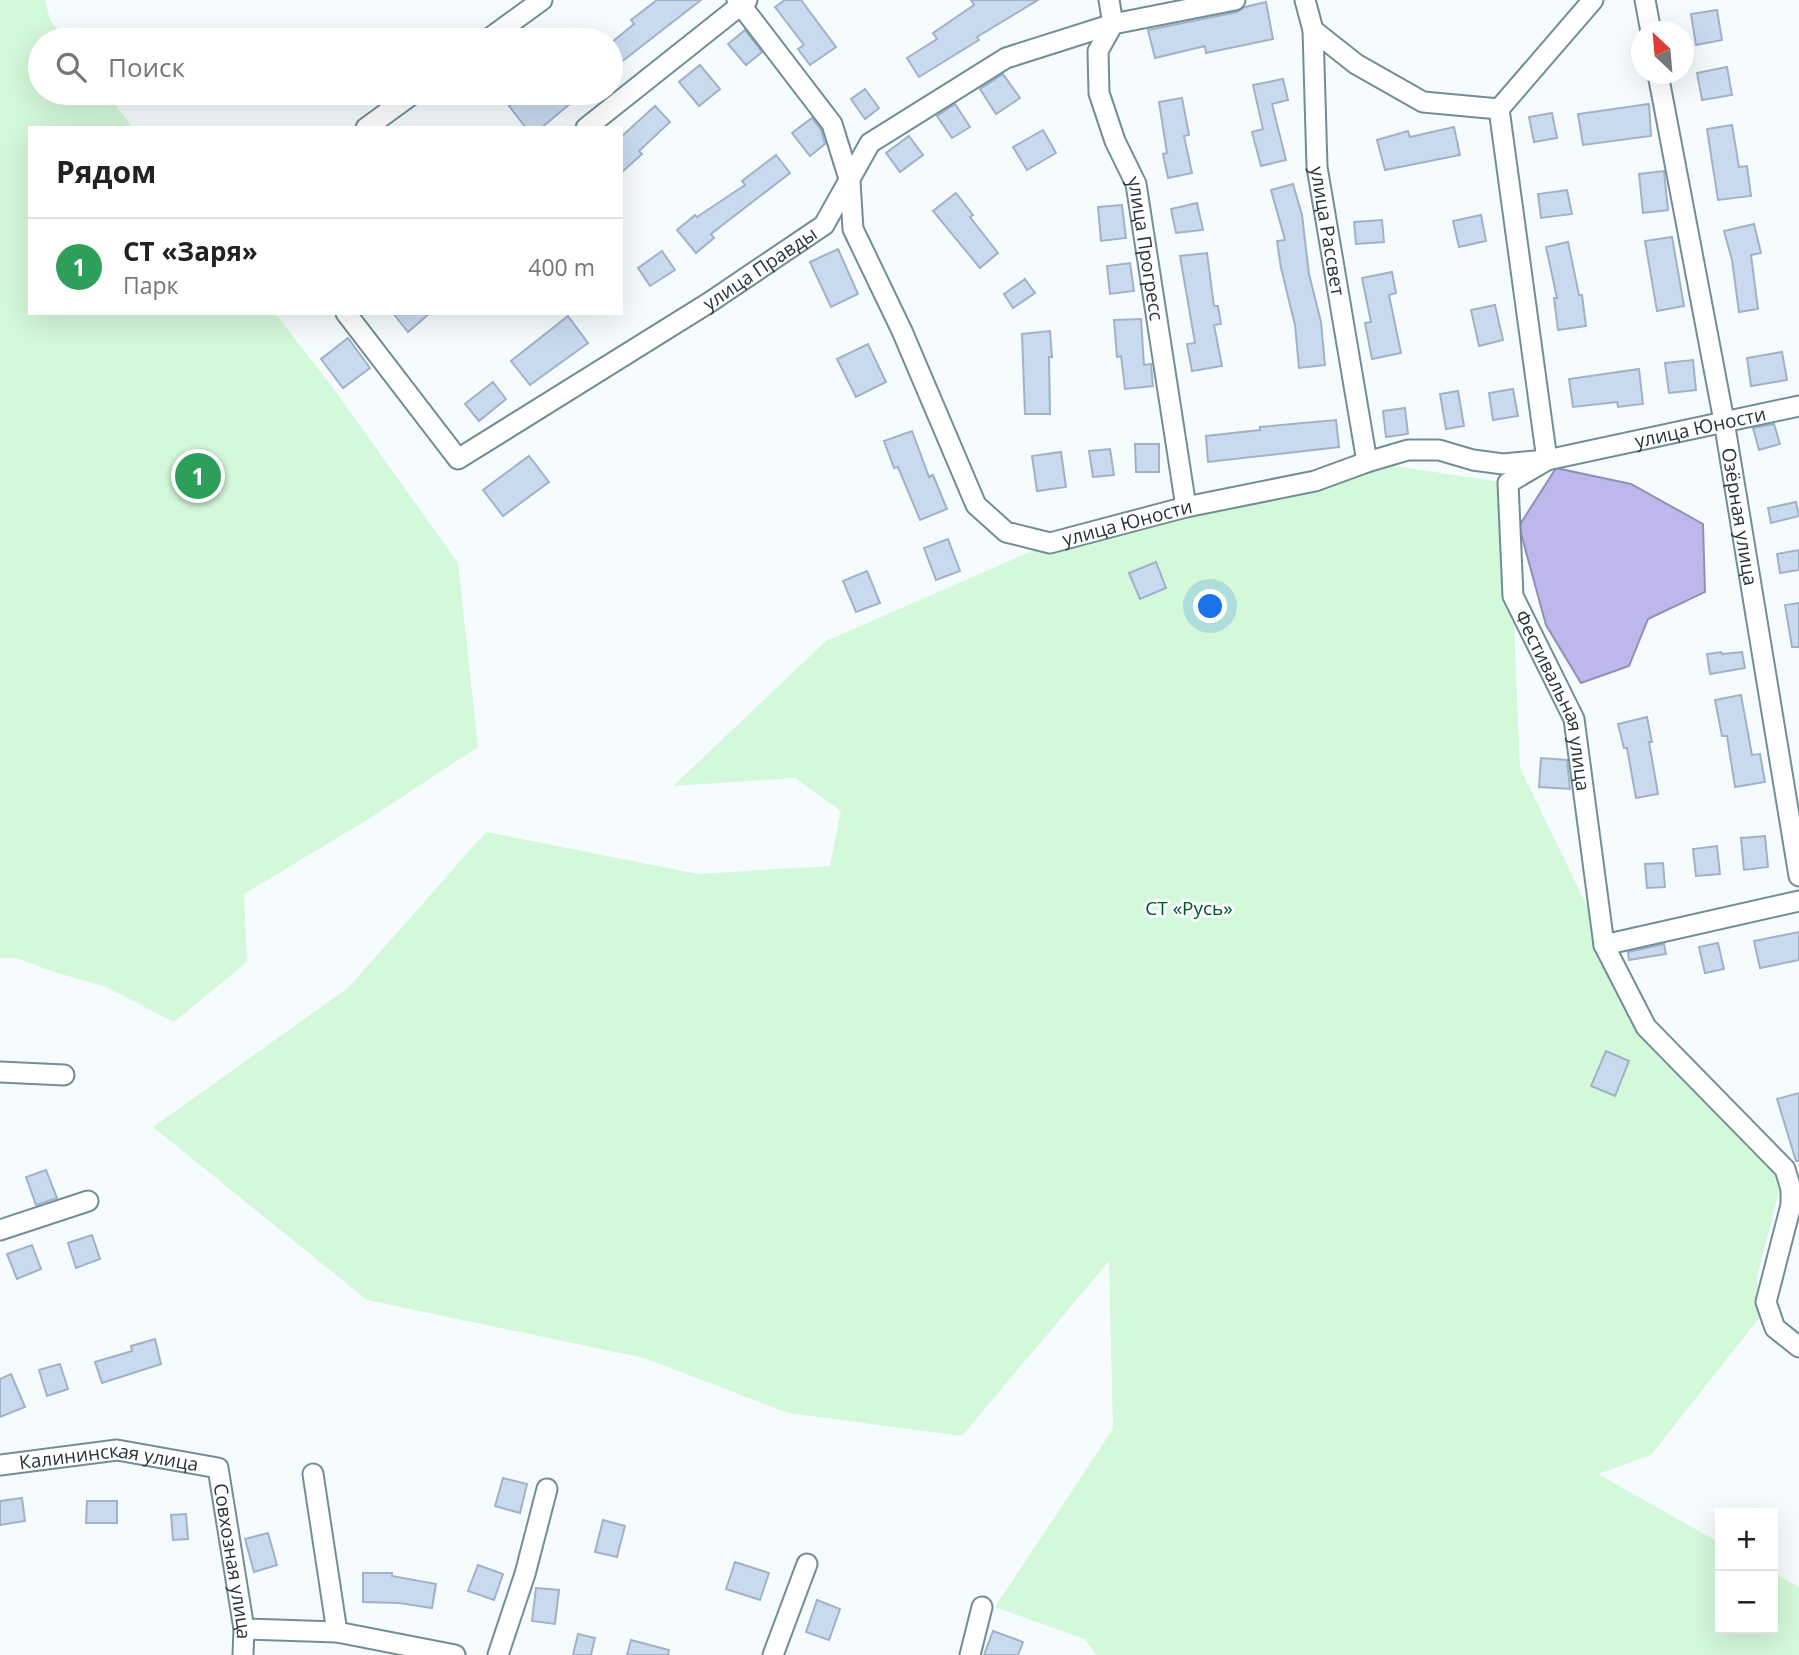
<!DOCTYPE html>
<html lang="ru">
<head>
<meta charset="utf-8">
<style>
  body { margin:0; font-family:"Open Sans",sans-serif; background:#f2f2f2; color:#222 }
  .controls { position:absolute; right:21px; bottom:21px; display:grid; overflow:hidden; border-radius:0px; box-shadow:0 7px 28px #0002 }
  .controls button { width:63px; height:63px; display:grid; place-items:center; padding:0; border:0; border-bottom:2px solid #e0e0e0; background:#fff; color:#222; font:35px sans-serif }
  .compass { position:absolute; left:1631px; top:21px; width:63px; height:63px; border-radius:50%; background:#fff; box-shadow:0 7px 28px #0002; rotate:334deg }
  .you { position:absolute; left:1211px; top:607px; width:24px; height:24px; margin:-18px; border:5px solid #fff; border-radius:50%; background:#1a73e8; box-shadow:0 0 0 10px #1a73e833 }
  .badge { display:grid; place-items:center; width:46px; height:46px; border-radius:50%; background:#d93025; color:#fff; font-size:23px; font-weight:700 }
  .pin { position:absolute; translate:-50% -50%; border:4px solid #fff; box-shadow:0 2px 7px #0006 }
  .list { margin:0; padding:0; list-style:none }
  h2 { display:flex; justify-content:space-between; align-items:center; height:91px; margin:0; padding:0 28px; font-size:30px }
  h2 small { font-size:23px; font-weight:400; color:#767676 }
  .list li { display:grid; grid-template-columns:46px 1fr auto; gap:21px; align-items:center; box-sizing:border-box; height:98px; padding:0 28px; border-top:2px solid #e0e0e0 }
  .list b { display:block; font-size:26px; white-space:nowrap }
  .list p { margin:0; font-size:23px; white-space:nowrap; color:#767676 }
  .list em { font-size:23px; font-style:normal; color:#767676 }
  .icon { flex:none; width:38px; height:38px; fill:none; stroke:currentColor; stroke-width:2; stroke-linecap:round; stroke-linejoin:round }
  .map { position:relative; flex:none; width:1799px; height:1655px; overflow:hidden }
  .search { position:absolute; background:#fff; box-shadow:0 7px 28px #0002; left:28px; top:28px; width:595px; height:77px; display:flex; align-items:center; gap:18px; box-sizing:border-box; padding:0 24px; border-radius:38px; color:#767676; font-size:26px }
  .panel { position:absolute; background:#fff; box-shadow:0 7px 28px #0002; left:28px; top:126px; width:595px; height:189px; border-radius:0px }
  .map>svg:first-child { display:block }
</style>
</head>
<body>
<div class="map">
<svg width="1799" height="1655" viewBox="0 0 1799 1655">
  <rect width="100%" height="100%" fill="#f6fcfe"/>
  <!-- green -->
  <path fill="#d4f8da" d="M 0,0 L 45,0 L 50,20 L 66,40 L 40,40 L 40,93 L 106,93 L 133,128 L 30,128 L 30,313 L 275,313 L 333,388 L 458,563 L 478,747 L 370,818 L 244,894 L 247,962 L 174,1022 L 106,987 L 54,972 L 16,958 L 0,958 Z
    M 1367,462 L 1508,483 L 1520,768 L 1646,1027 L 1785,1169 L 1757,1277 L 1760,1317 L 1651,1455 L 1598,1474 L 1720,1543 L 1720,1629 L 1773,1629 L 1773,1572 L 1799,1587 L 1799,1655 L 1097,1655 L 1084,1639 L 995,1607 L 1113,1429 L 1109,1261 L 962,1436 L 788,1413 L 644,1358 L 367,1300 L 153,1127 L 349,987 L 486,832 L 698,874 L 830,866 L 841,811 L 795,778 L 673,786 L 826,641 L 1050,543 Z"/>
  <!-- water -->
  <path fill="#bdb7ec" stroke="#9090b6" stroke-width="2" d="M 1556,468 L 1631,484 L 1703,524 L 1705,592 L 1648,619 L 1629,666 L 1581,683 L 1546,625 L 1519,526 Z"/>
  <!-- building -->
  <path fill="#c9daef" stroke="#a1b2c7" stroke-width="2" d="M 657,0 L 701,0 L 611,70 L 611,43 L 634,24 L 631,20 Z
    M 785,0 L 801,0 L 836,47 L 810,65 L 798,49 L 804,45 L 775,7 Z
    M 971,0 L 1038,0 L 977,37 L 979,40 L 919,77 L 907,58 L 937,39 L 933,33 L 974,5 Z
    M 1266,2 L 1273,39 L 1206,53 L 1205,46 L 1155,58 L 1148,30 L 1237,12 L 1245,7 Z
    M 1717,10 L 1722,40 L 1696,45 L 1691,14 Z
    M 745,30 L 762,52 L 746,65 L 728,44 Z
    M 700,65 L 720,89 L 699,106 L 679,82 Z
    M 1727,67 L 1732,95 L 1702,100 L 1697,73 Z
    M 1003,74 L 1020,98 L 996,114 L 980,89 Z
    M 1283,79 L 1288,100 L 1272,104 L 1286,160 L 1261,166 L 1252,132 L 1263,129 L 1253,85 Z
    M 865,89 L 879,108 L 865,119 L 851,99 Z
    M 527,93 L 536,104 L 551,93 L 583,93 L 541,128 L 526,128 L 509,106 Z
    M 1182,98 L 1189,135 L 1184,136 L 1192,173 L 1168,178 L 1163,154 L 1167,153 L 1159,102 Z
    M 955,104 L 970,127 L 952,138 L 937,116 Z
    M 1649,104 L 1651,136 L 1583,145 L 1578,114 Z
    M 655,106 L 670,122 L 639,151 L 642,154 L 621,173 L 621,137 Z
    M 1552,113 L 1557,138 L 1534,142 L 1529,117 Z
    M 812,118 L 821,130 L 825,144 L 810,156 L 792,133 Z
    M 1732,125 L 1739,167 L 1747,166 L 1751,196 L 1718,200 L 1707,129 Z
    M 1454,127 L 1460,155 L 1385,170 L 1377,140 L 1408,131 L 1410,137 Z
    M 1043,130 L 1056,153 L 1027,170 L 1013,147 Z
    M 909,136 L 923,155 L 900,172 L 886,153 Z
    M 776,155 L 790,173 L 711,234 L 714,238 L 696,253 L 677,230 L 695,215 L 697,217 L 745,185 L 742,181 Z
    M 1664,171 L 1668,210 L 1643,213 L 1639,174 Z
    M 1293,184 L 1302,215 L 1309,274 L 1321,322 L 1325,365 L 1299,368 L 1295,325 L 1281,268 L 1277,241 L 1285,240 L 1271,190 Z
    M 1567,190 L 1572,214 L 1541,218 L 1538,194 Z
    M 956,193 L 973,215 L 970,217 L 998,253 L 980,268 L 933,211 Z
    M 1197,203 L 1203,230 L 1176,233 L 1171,209 Z
    M 1122,205 L 1126,238 L 1101,241 L 1098,207 Z
    M 1481,215 L 1486,241 L 1459,247 L 1453,221 Z
    M 1382,220 L 1384,242 L 1356,244 L 1354,222 Z
    M 1754,224 L 1761,253 L 1751,255 L 1758,309 L 1739,312 L 1732,260 L 1724,231 Z
    M 1672,237 L 1684,306 L 1657,311 L 1645,241 Z
    M 1568,242 L 1579,295 L 1582,295 L 1586,326 L 1558,330 L 1554,298 L 1557,298 L 1546,247 Z
    M 838,249 L 858,294 L 831,307 L 810,262 Z
    M 662,251 L 675,270 L 650,286 L 638,268 Z
    M 1207,253 L 1214,306 L 1218,306 L 1221,324 L 1214,325 L 1222,366 L 1192,371 L 1187,344 L 1195,343 L 1180,256 Z
    M 1130,263 L 1134,291 L 1110,294 L 1107,266 Z
    M 1392,272 L 1396,293 L 1389,295 L 1401,353 L 1372,359 L 1365,323 L 1371,322 L 1362,278 Z
    M 1025,279 L 1035,293 L 1013,308 L 1004,294 Z
    M 1495,305 L 1503,340 L 1479,346 L 1471,310 Z
    M 393,313 L 430,313 L 408,332 Z
    M 568,316 L 588,343 L 530,385 L 511,361 Z
    M 1141,319 L 1144,365 L 1151,364 L 1153,386 L 1125,389 L 1121,356 L 1117,357 L 1114,320 Z
    M 1050,331 L 1052,357 L 1049,357 L 1050,414 L 1025,414 L 1022,334 Z
    M 348,338 L 370,368 L 343,388 L 321,359 Z
    M 868,344 L 886,382 L 856,397 L 837,359 Z
    M 1782,352 L 1787,380 L 1751,386 L 1747,358 Z
    M 1693,360 L 1696,390 L 1669,393 L 1665,363 Z
    M 1639,369 L 1643,404 L 1618,407 L 1617,402 L 1573,407 L 1569,379 Z
    M 493,382 L 506,399 L 479,421 L 465,404 Z
    M 1513,389 L 1518,416 L 1493,420 L 1489,393 Z
    M 1458,391 L 1464,426 L 1446,429 L 1440,394 Z
    M 1405,408 L 1408,434 L 1386,437 L 1383,411 Z
    M 1336,420 L 1339,447 L 1208,462 L 1206,436 L 1260,430 L 1260,427 Z
    M 1774,424 L 1780,444 L 1759,450 L 1753,428 Z
    M 912,431 L 929,477 L 933,475 L 947,509 L 920,520 L 898,467 L 894,468 L 884,441 Z
    M 1135,444 L 1159,444 L 1159,472 L 1136,472 Z
    M 1110,449 L 1114,475 L 1093,477 L 1089,451 Z
    M 1061,452 L 1066,487 L 1037,491 L 1032,456 Z
    M 529,456 L 549,482 L 503,516 L 483,490 Z
    M 1796,502 L 1799,516 L 1771,523 L 1768,508 Z
    M 948,539 L 960,571 L 936,580 L 924,548 Z
    M 1799,550 L 1799,570 L 1780,573 L 1777,554 Z
    M 1156,562 L 1166,588 L 1140,599 L 1129,573 Z
    M 867,571 L 880,603 L 856,612 L 843,581 Z
    M 1799,603 L 1799,647 L 1792,647 L 1785,605 Z
    M 1721,652 L 1722,654 L 1742,652 L 1745,668 L 1710,674 L 1707,654 Z
    M 1741,695 L 1752,755 L 1760,754 L 1765,782 L 1735,787 L 1727,736 L 1722,736 L 1715,700 Z
    M 1647,717 L 1652,742 L 1649,742 L 1658,794 L 1636,798 L 1627,748 L 1624,748 L 1618,724 Z
    M 1541,758 L 1567,760 L 1570,789 L 1539,787 Z
    M 1765,836 L 1768,867 L 1744,870 L 1741,838 Z
    M 1717,846 L 1720,874 L 1696,876 L 1693,849 Z
    M 1663,863 L 1665,887 L 1647,888 L 1645,864 Z
    M 1799,932 L 1799,960 L 1760,968 L 1754,941 Z
    M 1718,943 L 1724,969 L 1705,973 L 1699,947 Z
    M 1664,944 L 1666,954 L 1629,960 L 1628,952 Z
    M 1606,1051 L 1629,1061 L 1615,1096 L 1591,1086 Z
    M 1799,1093 L 1799,1161 L 1796,1161 L 1777,1099 Z
    M 46,1170 L 57,1198 L 36,1205 L 26,1177 Z
    M 92,1235 L 100,1259 L 76,1268 L 68,1243 Z
    M 32,1245 L 41,1269 L 17,1279 L 7,1254 Z
    M 155,1339 L 161,1364 L 102,1383 L 95,1362 L 132,1351 L 131,1346 Z
    M 60,1364 L 68,1389 L 47,1396 L 39,1370 Z
    M 11,1374 L 25,1407 L 0,1417 L 0,1379 Z
    M 503,1478 L 527,1484 L 520,1513 L 495,1506 Z
    M 22,1498 L 25,1521 L 0,1525 L 0,1501 Z
    M 87,1501 L 117,1501 L 117,1523 L 86,1523 Z
    M 186,1514 L 188,1539 L 173,1540 L 171,1515 Z
    M 603,1520 L 625,1526 L 617,1557 L 595,1552 Z
    M 268,1533 L 277,1565 L 254,1572 L 245,1539 Z
    M 735,1562 L 769,1573 L 760,1600 L 726,1589 Z
    M 478,1565 L 503,1574 L 494,1600 L 468,1591 Z
    M 363,1573 L 392,1573 L 392,1576 L 436,1584 L 432,1608 L 399,1603 L 363,1602 Z
    M 536,1588 L 559,1590 L 555,1624 L 532,1621 Z
    M 817,1600 L 840,1609 L 829,1640 L 806,1632 Z
    M 993,1631 L 1023,1642 L 1018,1655 L 984,1655 Z
    M 578,1634 L 595,1638 L 591,1655 L 573,1655 Z
    M 631,1640 L 669,1650 L 668,1655 L 627,1655 Z"/>
  <g fill="none" stroke-linecap="round" stroke-linejoin="round">
    <!-- minor casing -->
    <g stroke="#718e97" stroke-width="23">
      <g id="minor">
        <path id="s1" d="M 737,0 L 832,124 L 850,182 L 853,229 L 902,331 L 976,505 L 1006,532 L 1050,543 L 1186,507 L 1315,481 L 1367,462 L 1408,450 L 1439,450 L 1473,460 L 1503,464 L 1547,460 L 1799,406"/>
        <path id="s2" d="M 1109,0 L 1113,24 L 1098,51 L 1099,93 L 1115,141 L 1136,184 L 1186,507"/>
        <path id="s3" d="M 1305,0 L 1313,30 L 1317,167 L 1367,462"/>
        <path d="M 1645,0 L 1651,32"/>
        <path d="M 1313,30 L 1356,64 L 1423,102 L 1499,109 L 1593,0"/>
        <path d="M 487,40 L 542,0"/>
        <path id="s4" d="M 1658,74 L 1724,421 L 1799,876"/>
        <path id="s5" d="M 1499,109 L 1547,460 L 1508,483 L 1513,596 L 1574,719 L 1604,945 L 1646,1027 L 1785,1169 L 1791,1189 L 1791,1205 L 1766,1302 L 1775,1328 L 1799,1347"/>
        <path d="M 366,128 L 414,93"/>
        <path d="M 586,128 L 747,0"/>
        <path id="s6" d="M 346,313 L 458,459 L 710,302 L 824,225 L 870,143 L 1006,58 L 1113,24 L 1235,0"/>
        <path d="M 1604,945 L 1799,901"/>
        <path d="M 0,1072 L 64,1075"/>
        <path d="M 0,1230 L 88,1201"/>
        <path id="s7" d="M 0,1465 L 117,1450 L 218,1468 L 244,1629 L 243,1655"/>
        <path d="M 313,1474 L 337,1632"/>
        <path d="M 244,1629 L 337,1632 L 455,1655"/>
        <path d="M 498,1655 L 525,1574 L 547,1489"/>
        <path d="M 773,1655 L 807,1564"/>
        <path d="M 970,1655 L 982,1607"/>
      </g>
    </g>
    <!-- minor -->
    <use href="#minor" stroke="#fff" stroke-width="19"/>
  </g>
  <g text-anchor="middle" stroke-width="6" stroke-linejoin="round" paint-order="stroke">
    <!-- street labels -->
    <g font-size="19" fill="#283438" stroke="#f6fcfe">
      <text dy="7" stroke="none"><textPath href="#s3" startOffset="233">улица Рассвет</textPath></text>
      <text dy="7" stroke="none"><textPath href="#s2" startOffset="261">улица Прогресс</textPath></text>
      <text dy="7" stroke="none"><textPath href="#s6" startOffset="541">улица Правды</textPath></text>
      <text dy="7" stroke="none"><textPath href="#s1" startOffset="1320">улица Юности</textPath></text>
      <text dy="7" stroke="none"><textPath href="#s4" startOffset="450">Озёрная улица</textPath></text>
      <text dy="7" stroke="none"><textPath href="#s1" startOffset="732">улица Юности</textPath></text>
      <text dy="7" stroke="none"><textPath href="#s5" startOffset="626">Фестивальная улица</textPath></text>
      <text dy="7" stroke="none"><textPath href="#s7" startOffset="110">Калининская улица</textPath></text>
      <text dy="7" stroke="none"><textPath href="#s7" startOffset="315">Совхозная улица</textPath></text>
    </g>
    <!-- park labels -->
    <g font-size="19" fill="#045324" stroke="#f6fcfe">
      <text x="1189" y="915">СТ «Русь»</text>
    </g>
  </g>
</svg>
<div class="controls">
<button>+</button>
<button>−</button>
</div>
<svg class="compass" viewBox="-18 -18 36 36"><path d="M0-13l5 13h-10z" fill="#e53935"/><path d="M0 13l5-13h-10z" fill="#767676"/></svg>
<div class="you"></div>
<div class="pin badge" style="left:198px;top:476px;background:#2e9e5b">1</div>
<div class="search"><svg class="icon" aria-label="search" viewBox="0 0 24 24"><circle cx="10" cy="10" r="6"/><path d="M15 15l6 6"/></svg>Поиск</div>
<section class="panel">
<h2>Рядом<small></small></h2>
<ul class="list">
<li><span class="badge" style="background:#2e9e5b">1</span><div><b>СТ «Заря»</b><p>Парк</p></div><em>400 m</em></li>
</ul>
</section>
</div>
</body>
</html>
